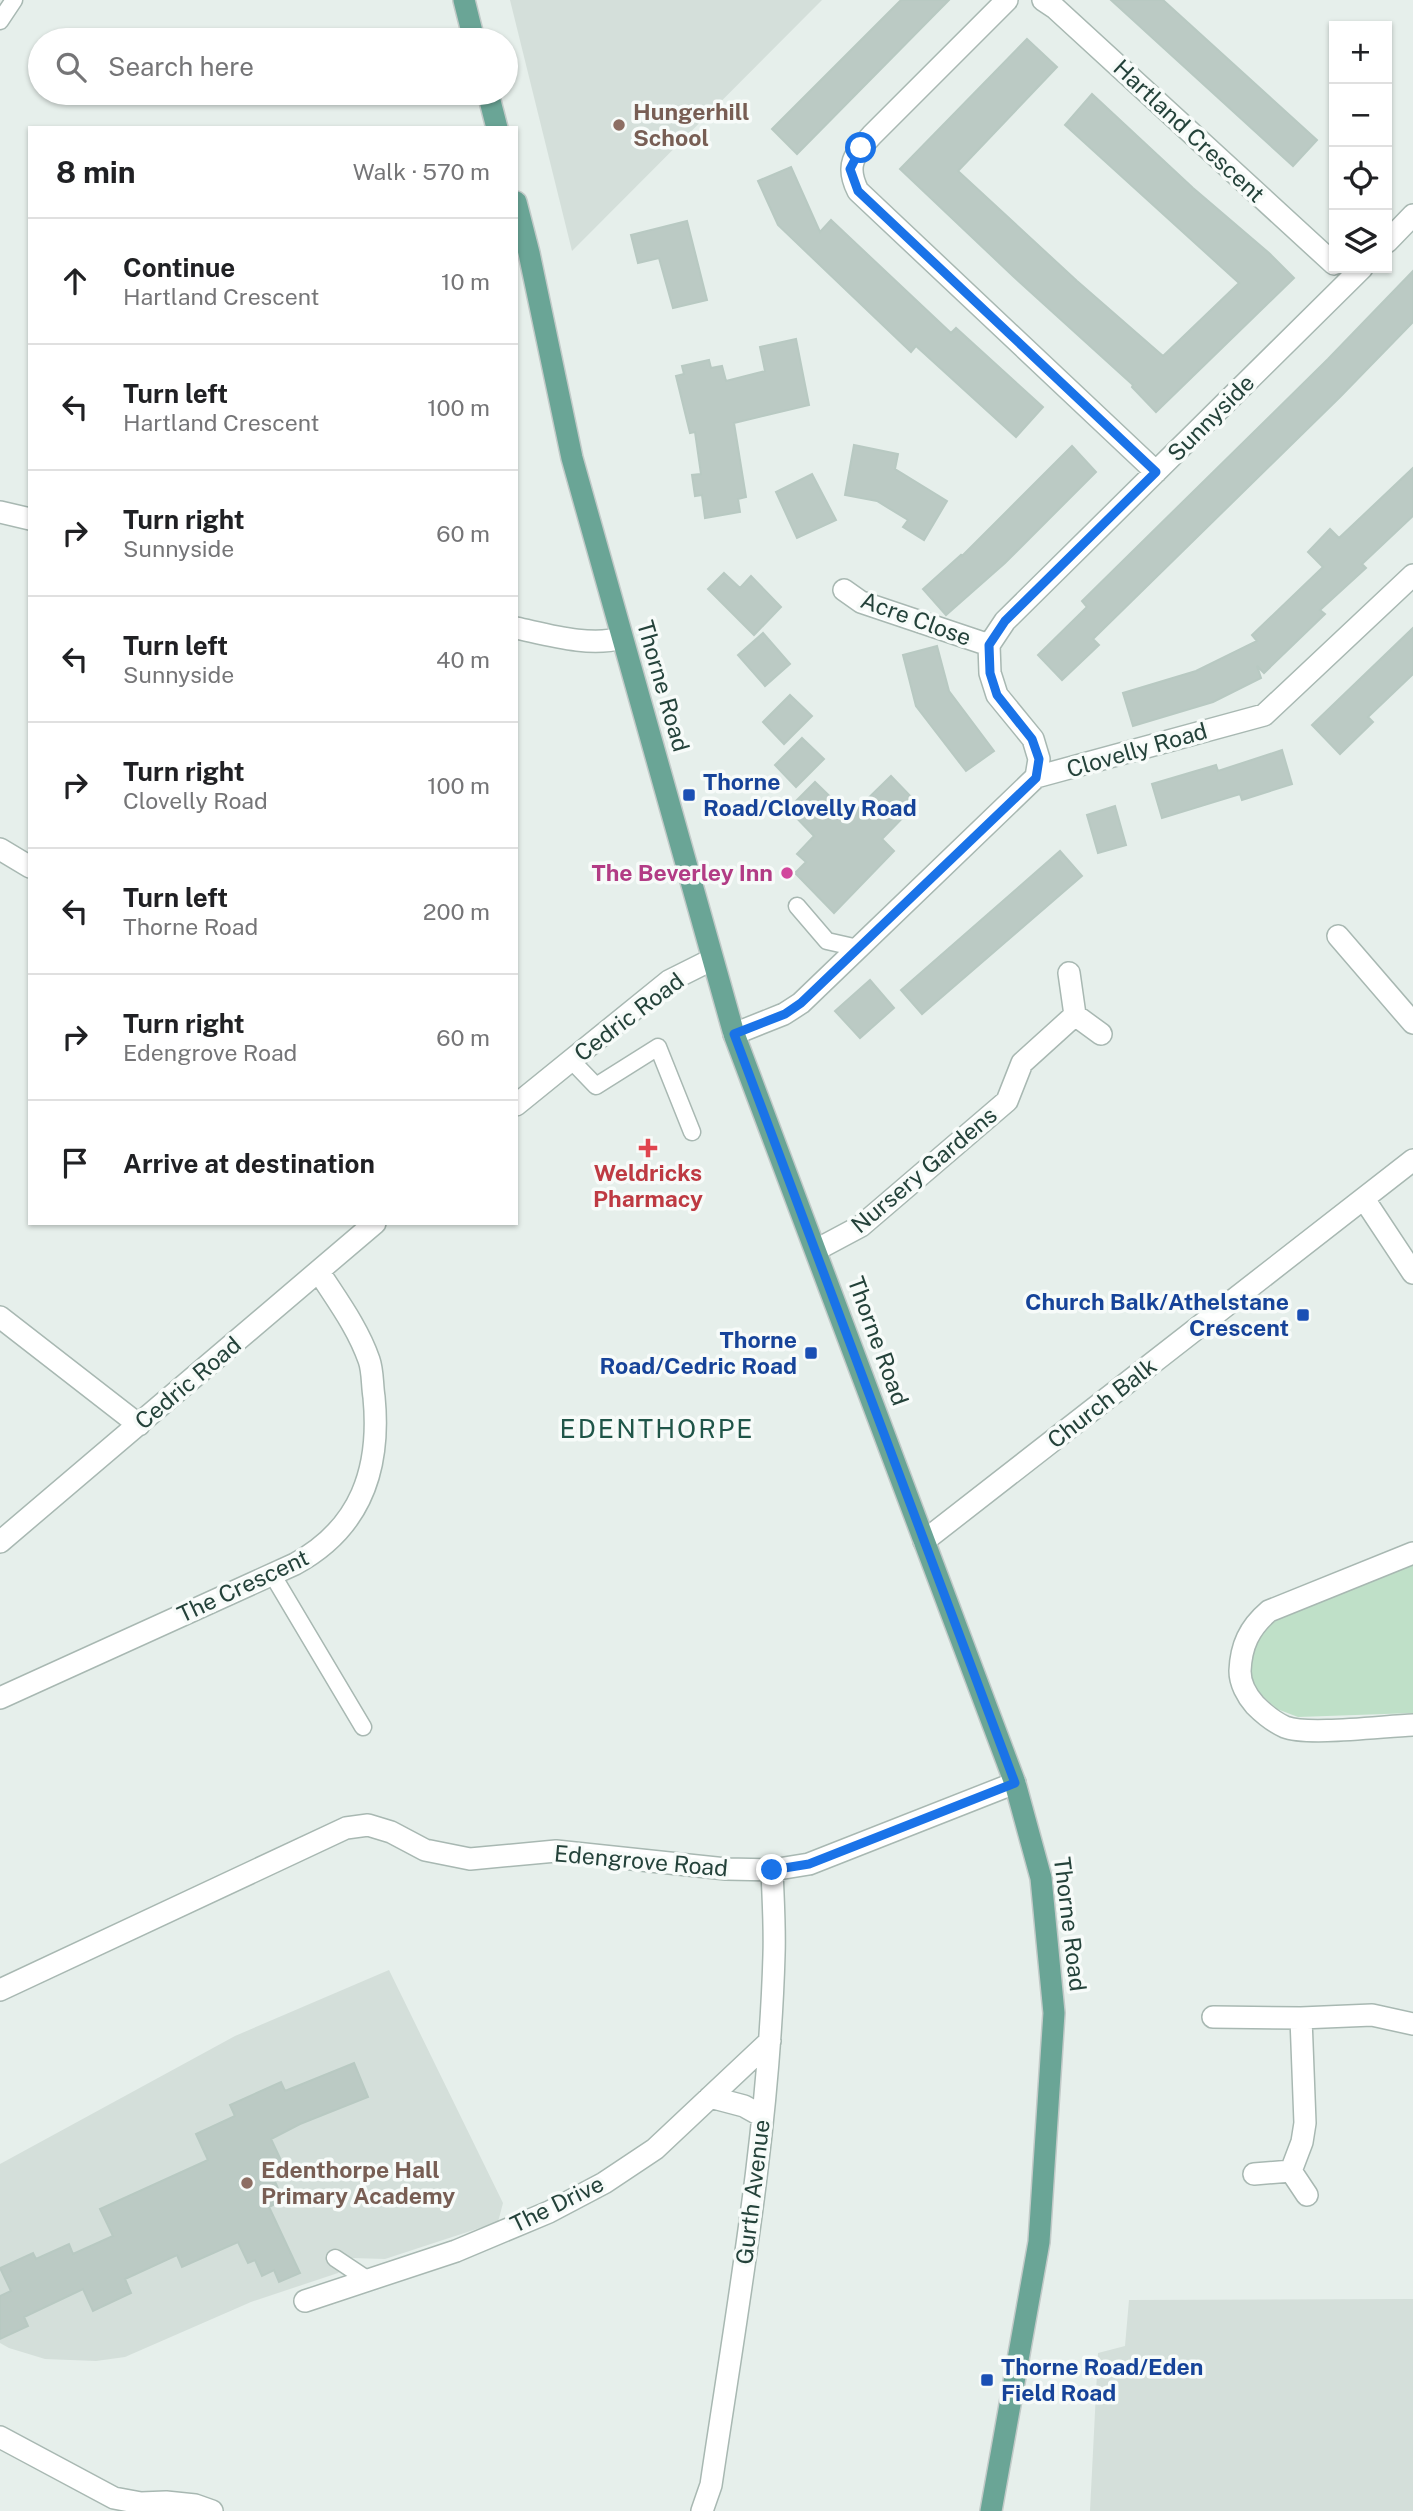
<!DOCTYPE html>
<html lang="en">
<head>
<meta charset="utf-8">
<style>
  body { margin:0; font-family:"Public Sans",sans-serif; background:#f2f2f2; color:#202124 }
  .controls { position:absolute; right:21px; top:21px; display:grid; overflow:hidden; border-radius:0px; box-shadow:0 2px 5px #0004 }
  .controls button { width:63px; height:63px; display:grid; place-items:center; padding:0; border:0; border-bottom:2px solid #e0e0e0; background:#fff; color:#202124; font:35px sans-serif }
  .stop { position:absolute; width:21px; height:21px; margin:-16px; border:5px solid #1a73e8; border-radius:50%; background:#fff }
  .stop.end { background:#1a73e8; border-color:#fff; box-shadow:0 2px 7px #0008 }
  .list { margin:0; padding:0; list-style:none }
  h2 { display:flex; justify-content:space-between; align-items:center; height:91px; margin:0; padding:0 28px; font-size:30px }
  h2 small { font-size:23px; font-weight:400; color:#757577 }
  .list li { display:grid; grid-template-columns:46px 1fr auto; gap:21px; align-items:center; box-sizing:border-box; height:126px; padding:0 28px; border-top:2px solid #e0e0e0 }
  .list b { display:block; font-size:26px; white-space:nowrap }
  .list p { margin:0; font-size:23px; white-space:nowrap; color:#757577 }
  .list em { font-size:23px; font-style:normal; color:#757577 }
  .icon { flex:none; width:38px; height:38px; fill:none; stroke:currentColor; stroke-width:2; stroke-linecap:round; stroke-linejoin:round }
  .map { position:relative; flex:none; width:1413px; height:2511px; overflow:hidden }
  .search { position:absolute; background:#fff; box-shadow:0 2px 5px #0004; left:28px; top:28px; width:490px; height:77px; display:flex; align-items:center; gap:18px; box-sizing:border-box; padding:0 24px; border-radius:38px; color:#757577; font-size:26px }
  .panel { position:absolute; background:#fff; box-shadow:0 2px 5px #0004; left:28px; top:126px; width:490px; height:1099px; border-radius:0px }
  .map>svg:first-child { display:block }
</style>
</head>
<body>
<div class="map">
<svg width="1413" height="2511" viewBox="0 0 1413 2511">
  <rect width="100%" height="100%" fill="#e6efeb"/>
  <!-- built -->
  <path fill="#d4dfda" d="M 510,0 L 822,0 L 572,251 Z
    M 389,1970 L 503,2203 L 498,2222 L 385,2259 L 352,2258 L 338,2273 L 251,2302 L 125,2357 L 96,2361 L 45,2359 L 9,2348 L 0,2343 L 0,2164 L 235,2036 Z
    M 1413,2299 L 1413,2511 L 1090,2511 L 1098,2353 L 1125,2346 L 1129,2300 Z"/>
  <!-- green -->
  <path fill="#bfe0c8" d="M 1413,1562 L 1413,1713 L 1298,1717 L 1277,1709 L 1257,1691 L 1251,1676 L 1249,1663 L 1253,1649 L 1260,1632 L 1269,1623 Z"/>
  <!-- building -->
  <path fill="#bbcac4" stroke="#b8c9c2" stroke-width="2" d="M 901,0 L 949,0 L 797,154 L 772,129 Z
    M 1111,0 L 1163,0 L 1317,140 L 1293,166 Z
    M 1027,39 L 1057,67 L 958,171 L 1077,281 L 1163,356 L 1239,283 L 1065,125 L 1092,94 L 1193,188 L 1269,253 L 1294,278 L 1156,412 L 1132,387 L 1133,385 L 1014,277 L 900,169 Z
    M 791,167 L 820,232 L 831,220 L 951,333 L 956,328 L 1043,407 L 1016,437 L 916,346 L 911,352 L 778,225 L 758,181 Z
    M 687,221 L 707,300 L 673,308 L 659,258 L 638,263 L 631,235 Z
    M 1413,271 L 1413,322 L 1340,397 L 1093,639 L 1099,645 L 1062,680 L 1038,655 L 1087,607 L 1082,601 L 1328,359 Z
    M 796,339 L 809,405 L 734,423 L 746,497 L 738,499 L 740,512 L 705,518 L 702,495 L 695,496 L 692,475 L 701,474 L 695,432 L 690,433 L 676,376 L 684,374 L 682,366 L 709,360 L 711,368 L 722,366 L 726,381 L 765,371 L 760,347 Z
    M 854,445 L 898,454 L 895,469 L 947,501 L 924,540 L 903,527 L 908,520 L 877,501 L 845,495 Z
    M 1072,446 L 1096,472 L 1005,563 L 946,615 L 923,589 L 961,555 L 962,556 Z
    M 1413,468 L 1413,516 L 1362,564 L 1366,568 L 1320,610 L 1325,614 L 1264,673 L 1257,666 L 1261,678 L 1213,702 L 1133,726 L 1123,693 L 1196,671 L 1257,641 L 1252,635 L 1323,567 L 1308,552 L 1330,529 L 1339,538 Z
    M 812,474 L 836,520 L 797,538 L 776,492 Z
    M 724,573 L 740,588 L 751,576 L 781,607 L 754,635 L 708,589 Z
    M 1413,628 L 1413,674 L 1368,717 L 1373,722 L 1340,754 L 1312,725 Z
    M 763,633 L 790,664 L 765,686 L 738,655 Z
    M 937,646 L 949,691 L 994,751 L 966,771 L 916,706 L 903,655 Z
    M 790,695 L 812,716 L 784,744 L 763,722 Z
    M 802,738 L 824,759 L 796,787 L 775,765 Z
    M 1282,750 L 1292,784 L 1242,800 L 1240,794 L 1162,818 L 1152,784 L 1216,765 L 1218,771 Z
    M 891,776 L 917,803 L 882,839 L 894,851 L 834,913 L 795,873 L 806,862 L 797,854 L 814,836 L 788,809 L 815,782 L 850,816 Z
    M 1115,806 L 1126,845 L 1098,853 L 1087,815 Z
    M 1060,851 L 1082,876 L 922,1014 L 901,990 Z
    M 870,980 L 894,1008 L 860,1038 L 835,1011 Z
    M 354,2063 L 368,2097 L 300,2124 L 271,2139 L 286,2171 L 273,2177 L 283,2200 L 269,2207 L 300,2273 L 279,2282 L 274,2270 L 262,2276 L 255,2260 L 248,2263 L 238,2242 L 182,2267 L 177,2255 L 125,2279 L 131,2293 L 93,2311 L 83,2289 L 24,2317 L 28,2326 L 0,2339 L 0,2296 L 11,2291 L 0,2268 L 33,2253 L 36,2259 L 69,2244 L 73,2254 L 113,2236 L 100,2209 L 208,2160 L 196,2134 L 235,2116 L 230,2105 L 281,2082 L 285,2091 Z"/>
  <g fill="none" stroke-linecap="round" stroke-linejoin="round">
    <!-- lane casing -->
    <g stroke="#a8b8b2" stroke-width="19">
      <path id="lane" d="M 0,21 L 14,0
        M 797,906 L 827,941 L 858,948
        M 571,1060 L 596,1086 L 658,1047 L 692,1132
        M 272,1574 L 363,1727
        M 335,2258 L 368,2280"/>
    </g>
    <!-- street casing -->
    <g stroke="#a8b8b2" stroke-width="24">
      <path id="street" d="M 1007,0 L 872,135 C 854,155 845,165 858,191 L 1156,472
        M 1043,0 L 1055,8 L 1334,264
        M 1387,242 L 1413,215
        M 0,512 L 30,519
        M 844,590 L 861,602 L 989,645
        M 516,628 C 549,635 589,647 622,638
        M 1036,777 L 1039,759 L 1033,739 L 997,695 L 990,673 L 989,645 L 1005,621 L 1362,268
        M 0,849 L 30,867
        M 1338,936 L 1413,1023
        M 1069,973 L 1075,1015 L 1101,1034
        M 734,1034 L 784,1014 L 801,1003 L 1036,777 L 1264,715 L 1413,575
        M 516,1105 L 669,981 L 711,960
        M 1364,1199 L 1413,1273
        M 816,1250 L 861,1226 L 1007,1101 L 1022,1063 L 1075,1015
        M 0,1317 L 139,1425
        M 924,1541 L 1413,1160
        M 0,1542 L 375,1223
        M 1413,1553 L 1269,1611 C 1249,1628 1241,1646 1240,1671 C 1240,1683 1247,1696 1255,1705 C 1263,1713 1274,1722 1285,1727 C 1308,1736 1384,1726 1413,1725
        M 0,1698 L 295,1564 C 361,1528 381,1469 374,1397 C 372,1385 373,1371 369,1360 C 358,1328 337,1300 319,1272
        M 0,1990 L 346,1828 L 368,1825 L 391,1832 L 425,1850 L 470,1859 L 556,1851 L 726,1869 L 772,1870 L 809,1864 L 1015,1783
        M 1213,2017 L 1301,2018 L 1372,2015 L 1413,2024
        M 710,2097 L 744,2106 L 762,2116
        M 1291,2171 L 1302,2142 L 1305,2123 L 1301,2018
        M 1254,2174 L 1291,2171 L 1307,2195
        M 305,2301 L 456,2251 L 549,2212 L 604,2183 L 655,2149 L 770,2041
        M 0,2437 L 114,2498 L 141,2503 L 166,2502 L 195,2505 L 212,2511
        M 702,2511 L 711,2485 C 737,2309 769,2133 774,1955 C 775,1927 773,1898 772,1870"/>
    </g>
    <!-- primary casing -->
    <g stroke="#c2cac8" stroke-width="24">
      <path id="primary" d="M 464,0 L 474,40
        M 488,93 L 497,128
        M 516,202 L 529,253 L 572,458 L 734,1034 L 1015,1783 L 1041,1878 L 1054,2013 L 1039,2242 L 991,2511"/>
    </g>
    <!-- lane -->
    <use href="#lane" stroke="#fff" stroke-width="16"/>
    <!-- street -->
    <use href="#street" stroke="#fff" stroke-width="21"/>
    <!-- primary -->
    <use href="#primary" stroke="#6aa596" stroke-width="21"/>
  </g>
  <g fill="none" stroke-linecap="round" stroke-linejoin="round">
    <!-- route -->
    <path stroke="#1a73e8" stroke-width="9" d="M 772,1870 L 809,1864 L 1015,1783 L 734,1034 L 785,1014 L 801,1003 L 1036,778 L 1039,759 L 1032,739 L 997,695 L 990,673 L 989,645 L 1005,621 L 1156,472 L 858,191 L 850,169 L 861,148"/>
  </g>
  <!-- markers -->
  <g fill="#8d6e63" stroke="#f7fbf9" stroke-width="2.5">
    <circle cx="619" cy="125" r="7"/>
    <circle cx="247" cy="2183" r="7"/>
  </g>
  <g fill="#1a4fb4" stroke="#f7fbf9" stroke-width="2.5">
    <rect x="682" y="788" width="14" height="14" rx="3.5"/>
    <rect x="1296" y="1308" width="14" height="14" rx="3.5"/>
    <rect x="804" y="1346" width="14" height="14" rx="3.5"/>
    <rect x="980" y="2373" width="14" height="14" rx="3.5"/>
  </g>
  <circle fill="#d1479c" stroke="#f7fbf9" stroke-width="2.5" cx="787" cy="873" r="7"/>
  <path fill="#e0444e" stroke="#f7fbf9" stroke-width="2.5" d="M644.5 1137.5h7v7h7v7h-7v7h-7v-7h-7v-7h7z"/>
  <g text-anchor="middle" stroke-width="7" stroke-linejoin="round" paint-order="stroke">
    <!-- education labels -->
    <g font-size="23" font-weight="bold" fill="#785e54" stroke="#f7fbf9" text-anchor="start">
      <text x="633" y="120">Hungerhill<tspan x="633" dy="26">School</tspan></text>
      <text x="261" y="2178">Edenthorpe Hall<tspan x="261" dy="26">Primary Academy</tspan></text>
    </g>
    <!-- street labels -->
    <g font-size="23" fill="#24423a" stroke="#f7fbf9">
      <text transform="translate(1189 131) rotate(43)" y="8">Hartland Crescent</text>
      <text transform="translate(1211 418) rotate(-45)" y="8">Sunnyside</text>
      <text transform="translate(916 619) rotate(20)" y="8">Acre Close</text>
      <text transform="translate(663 686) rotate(74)" y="8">Thorne Road</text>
      <text transform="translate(1137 750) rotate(-16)" y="8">Clovelly Road</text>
      <text transform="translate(629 1017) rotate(-37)" y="8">Cedric Road</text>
      <text transform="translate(924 1170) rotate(-40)" y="8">Nursery Gardens</text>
      <text transform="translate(878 1341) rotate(70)" y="8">Thorne Road</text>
      <text transform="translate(188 1383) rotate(-40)" y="8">Cedric Road</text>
      <text transform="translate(1102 1403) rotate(-38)" y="8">Church Balk</text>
      <text transform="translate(243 1586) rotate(-25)" y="8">The Crescent</text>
      <text transform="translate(641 1861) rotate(5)" y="8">Edengrove Road</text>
      <text transform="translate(1070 1924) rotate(83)" y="8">Thorne Road</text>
      <text transform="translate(753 2192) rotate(-83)" y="8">Gurth Avenue</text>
      <text transform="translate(557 2204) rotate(-26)" y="8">The Drive</text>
    </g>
    <!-- transit labels -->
    <g font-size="23" font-weight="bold" fill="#164399" stroke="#f7fbf9" text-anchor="start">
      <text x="703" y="790">Thorne<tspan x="703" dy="26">Road/Clovelly Road</tspan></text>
      <text x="1289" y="1310" text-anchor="end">Church Balk/Athelstane<tspan x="1289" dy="26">Crescent</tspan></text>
      <text x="797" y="1348" text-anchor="end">Thorne<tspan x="797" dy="26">Road/Cedric Road</tspan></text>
      <text x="1001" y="2375">Thorne Road/Eden<tspan x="1001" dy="26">Field Road</tspan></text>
    </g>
    <!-- hotel labels -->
    <g font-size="23" font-weight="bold" fill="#b23c85" stroke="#f7fbf9" text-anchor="end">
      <text x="773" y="881">The Beverley Inn</text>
    </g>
    <!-- health labels -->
    <g font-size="23" font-weight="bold" fill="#be3a42" stroke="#f7fbf9">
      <text x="648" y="1181">Weldricks<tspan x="648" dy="26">Pharmacy</tspan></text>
    </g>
    <!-- quarter labels -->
    <g font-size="26" letter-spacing="2" fill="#1f5548" stroke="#f7fbf9">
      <text x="657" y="1438">EDENTHORPE</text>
    </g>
  </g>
</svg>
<div class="controls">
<button>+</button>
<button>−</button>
<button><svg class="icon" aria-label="locate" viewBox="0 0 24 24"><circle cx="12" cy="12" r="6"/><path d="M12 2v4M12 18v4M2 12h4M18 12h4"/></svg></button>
<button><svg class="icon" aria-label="layers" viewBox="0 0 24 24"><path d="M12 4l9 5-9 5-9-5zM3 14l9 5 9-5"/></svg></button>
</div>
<div class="stop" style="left:861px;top:148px"></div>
<div class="stop end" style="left:772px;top:1870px"></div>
<div class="search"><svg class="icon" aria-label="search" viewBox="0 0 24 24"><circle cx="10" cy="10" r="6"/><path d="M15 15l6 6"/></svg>Search here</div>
<section class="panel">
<h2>8 min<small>Walk · 570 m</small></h2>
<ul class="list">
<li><svg class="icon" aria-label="ahead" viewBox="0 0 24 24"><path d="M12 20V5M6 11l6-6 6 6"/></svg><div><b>Continue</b><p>Hartland Crescent</p></div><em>10 m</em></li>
<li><svg class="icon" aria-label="left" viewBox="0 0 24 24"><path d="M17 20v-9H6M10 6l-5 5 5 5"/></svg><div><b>Turn left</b><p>Hartland Crescent</p></div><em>100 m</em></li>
<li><svg class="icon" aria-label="right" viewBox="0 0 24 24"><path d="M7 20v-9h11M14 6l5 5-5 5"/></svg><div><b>Turn right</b><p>Sunnyside</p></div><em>60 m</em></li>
<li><svg class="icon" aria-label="left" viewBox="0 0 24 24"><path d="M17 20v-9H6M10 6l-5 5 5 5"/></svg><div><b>Turn left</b><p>Sunnyside</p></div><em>40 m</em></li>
<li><svg class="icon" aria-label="right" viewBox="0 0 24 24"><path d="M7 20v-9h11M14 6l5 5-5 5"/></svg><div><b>Turn right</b><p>Clovelly Road</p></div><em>100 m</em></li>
<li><svg class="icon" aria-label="left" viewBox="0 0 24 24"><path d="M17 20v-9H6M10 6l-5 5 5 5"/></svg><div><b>Turn left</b><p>Thorne Road</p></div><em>200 m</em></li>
<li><svg class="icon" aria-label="right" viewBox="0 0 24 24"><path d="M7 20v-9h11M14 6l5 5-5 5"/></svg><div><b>Turn right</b><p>Edengrove Road</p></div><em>60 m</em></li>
<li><svg class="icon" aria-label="arrive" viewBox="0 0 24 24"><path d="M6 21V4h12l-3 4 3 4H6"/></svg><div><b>Arrive at destination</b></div></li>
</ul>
</section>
</div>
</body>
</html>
